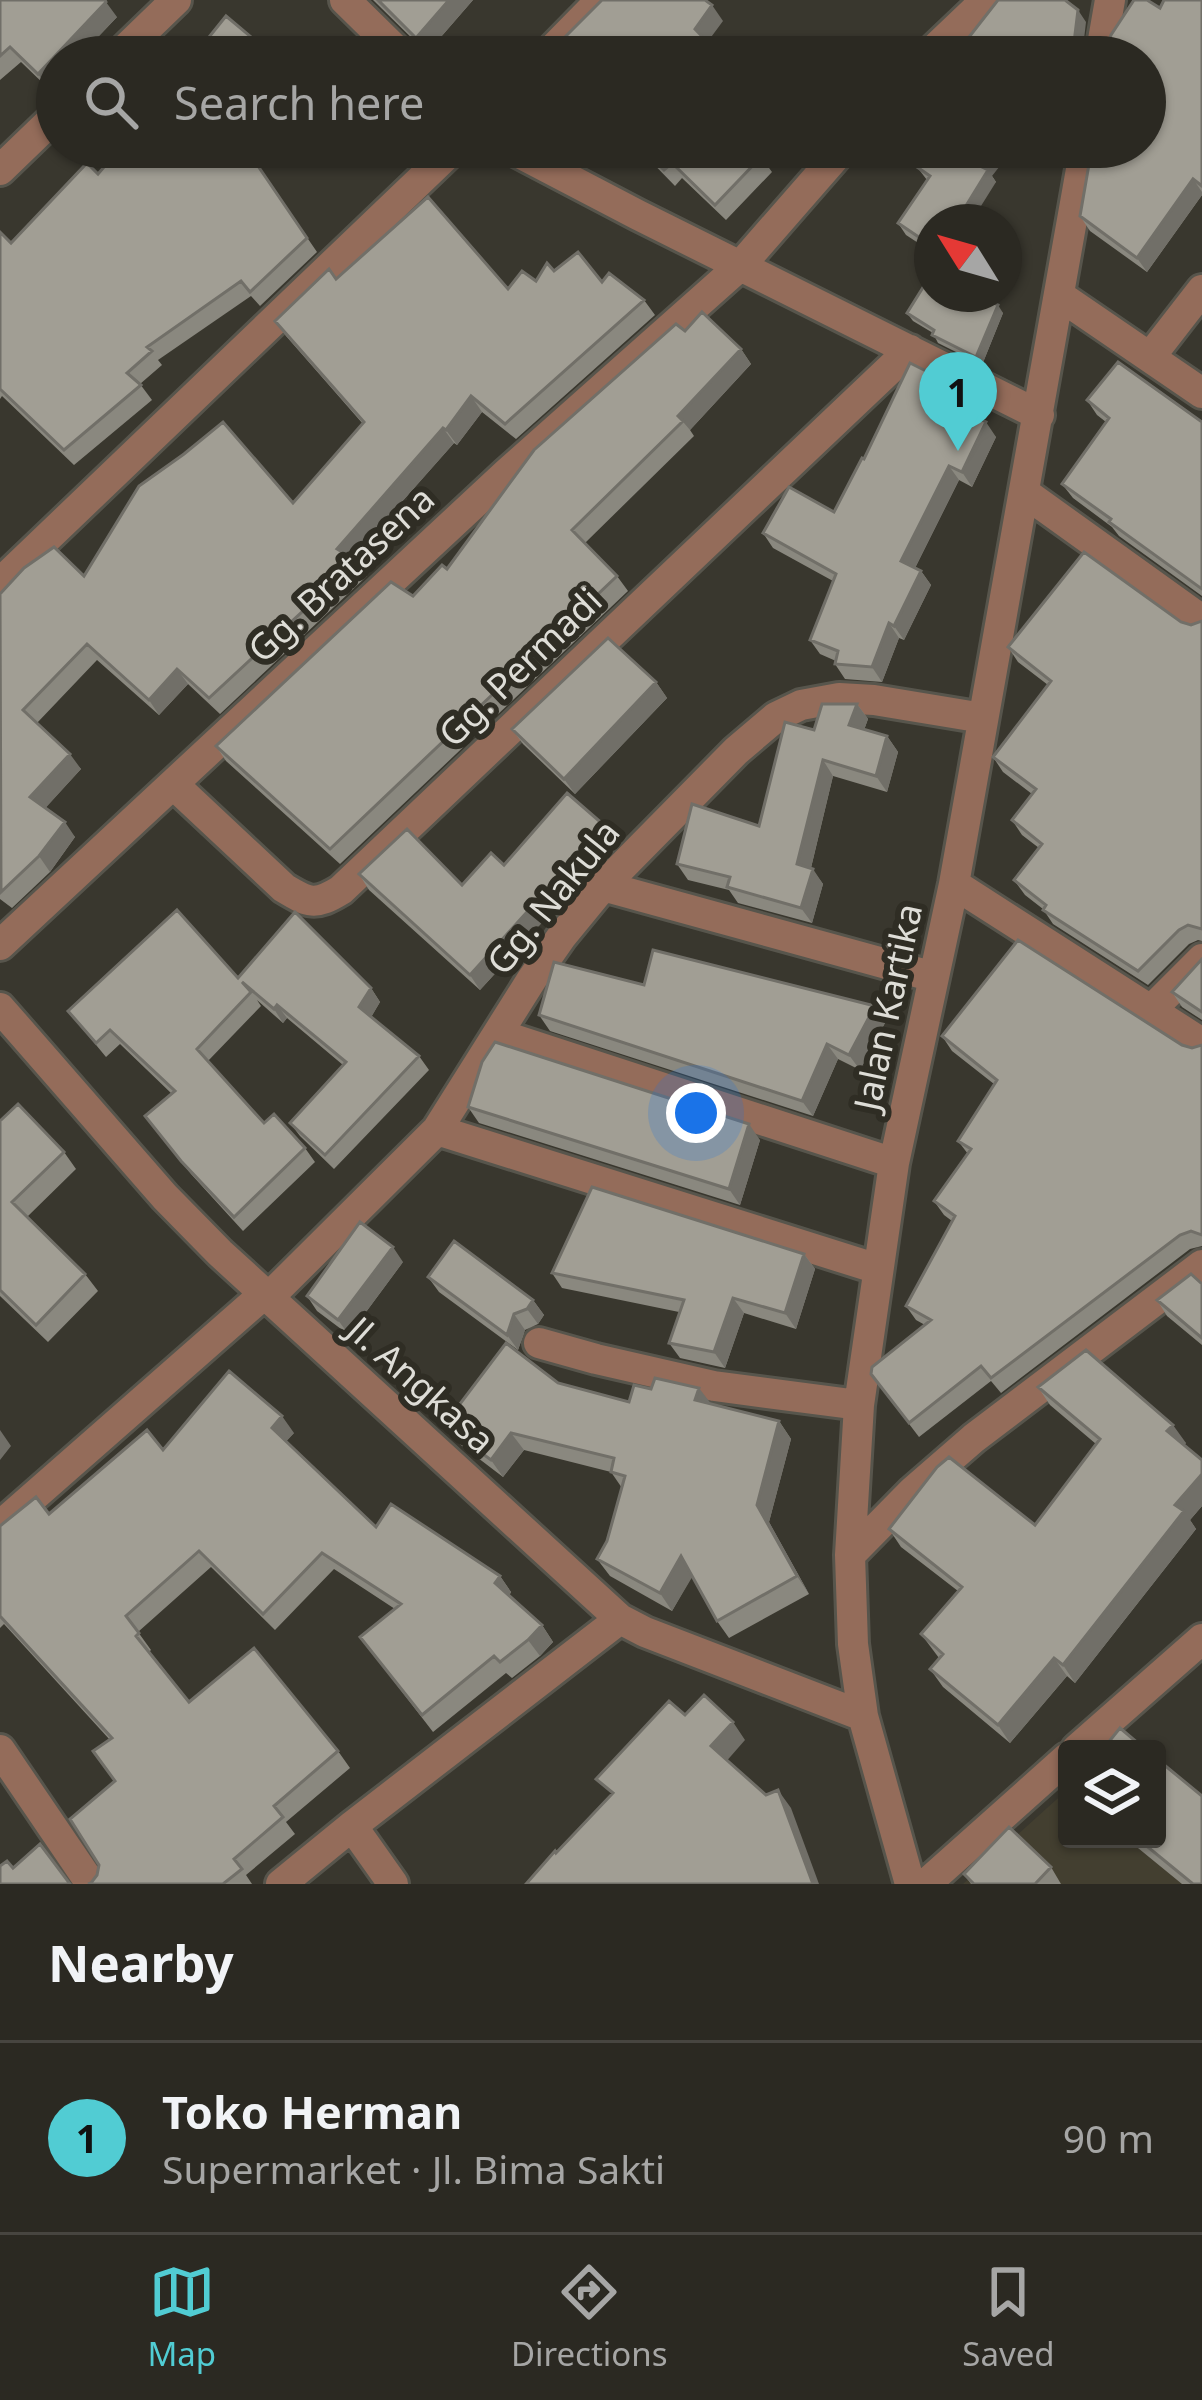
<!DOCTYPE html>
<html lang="en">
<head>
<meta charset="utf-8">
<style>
  body { margin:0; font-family:"Noto Sans",sans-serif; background:#33312a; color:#f1f3f6 }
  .controls { position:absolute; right:36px; bottom:36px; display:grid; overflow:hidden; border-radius:12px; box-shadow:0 3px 9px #0004 }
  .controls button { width:108px; height:108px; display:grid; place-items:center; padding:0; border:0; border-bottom:3px solid #474540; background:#2b2922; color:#f1f3f6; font:60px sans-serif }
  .compass { position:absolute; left:914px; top:204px; width:108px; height:108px; border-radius:50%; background:#2b2922; box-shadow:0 3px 9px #0004; rotate:307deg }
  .you { position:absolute; left:696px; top:1113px; width:42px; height:42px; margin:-30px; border:9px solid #fff; border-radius:50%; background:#1a73e8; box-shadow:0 0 0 18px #1a73e833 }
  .badge { display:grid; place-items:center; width:78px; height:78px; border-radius:50%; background:#51ccd3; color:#111; font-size:39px; font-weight:700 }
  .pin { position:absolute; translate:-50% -99px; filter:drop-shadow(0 3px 6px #0008) }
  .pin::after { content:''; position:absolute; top:63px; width:42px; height:36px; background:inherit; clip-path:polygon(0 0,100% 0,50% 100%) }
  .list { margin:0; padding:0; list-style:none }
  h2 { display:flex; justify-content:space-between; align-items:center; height:156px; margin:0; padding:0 48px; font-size:51px }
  h2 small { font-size:39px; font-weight:400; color:#a6a6a5 }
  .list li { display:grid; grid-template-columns:78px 1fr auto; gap:36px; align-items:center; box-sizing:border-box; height:192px; padding:0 48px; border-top:3px solid #474540 }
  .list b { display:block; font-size:45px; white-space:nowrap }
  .list p { margin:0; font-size:39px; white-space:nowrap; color:#a6a6a5 }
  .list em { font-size:39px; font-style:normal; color:#a6a6a5 }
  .icon { flex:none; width:66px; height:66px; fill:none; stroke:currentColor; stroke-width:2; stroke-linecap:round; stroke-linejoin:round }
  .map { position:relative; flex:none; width:1202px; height:1884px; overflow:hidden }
  .search { position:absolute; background:#2b2922; box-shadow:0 3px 9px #0004; left:36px; right:36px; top:36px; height:132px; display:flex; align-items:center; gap:30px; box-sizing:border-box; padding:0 42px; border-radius:66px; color:#a6a6a5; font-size:45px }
  .sheet { height:348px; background:#2b2922 }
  nav { display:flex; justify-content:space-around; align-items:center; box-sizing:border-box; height:168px; border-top:3px solid #474540; background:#2b2922; font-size:33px; color:#a6a6a5 }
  nav a { display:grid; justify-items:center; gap:6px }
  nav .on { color:#51ccd3 }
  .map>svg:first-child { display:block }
</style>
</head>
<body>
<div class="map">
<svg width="1202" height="1884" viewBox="0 0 1202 1884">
  <rect width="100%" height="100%" fill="#39372e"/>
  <!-- built -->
  <path fill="#433f30" d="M 1067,1790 L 1067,1839 L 1157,1839 L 1202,1884 L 963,1884 Z"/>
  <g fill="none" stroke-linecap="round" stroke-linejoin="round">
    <!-- minor casing -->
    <g stroke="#57554c" stroke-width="36">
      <path id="minor" d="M 345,0 L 403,57
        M 117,57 L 176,0
        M 545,57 L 601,0
        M 926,57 L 986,0
        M 1100,57 L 1110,0
        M 508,147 L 638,215 L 1039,415
        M 0,170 L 57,115
        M 1060,296 L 1202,393
        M 1150,357 L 1202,290
        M 1025,493 L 1202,620
        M 0,583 L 455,147
        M 173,784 L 284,888 C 309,903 315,906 341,890 L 910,350
        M 954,884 L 1202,1043
        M 603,886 L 934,977
        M 0,945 L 507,473 L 741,265 L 844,147
        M 0,1008 L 165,1197 L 220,1253 L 620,1619 L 645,1632 L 863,1716
        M 1151,1010 L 1202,959
        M 498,1034 L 894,1163
        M 437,1130 L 878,1269
        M 268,1298 L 437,1130 L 532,979 L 562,936 L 603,886 L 736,751 L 776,717 L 801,705 L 839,698 L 874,700 L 983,718
        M 539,1343 L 596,1359 L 714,1386 L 859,1405
        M 0,1526 L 263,1295
        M 850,1555 L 913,1491 L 974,1438 L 1202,1265
        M 1077,1749 L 1202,1639
        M 0,1750 L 91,1884
        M 352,1826 L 393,1884
        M 281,1884 L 352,1826 L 620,1619
        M 910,1884 L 863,1716 L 853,1644 L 850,1555 L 859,1405 L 894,1163 L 954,884 L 1085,147
        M 926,1884 L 1067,1758"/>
    </g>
    <!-- minor -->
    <use href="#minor" stroke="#946c5a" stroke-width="30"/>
  </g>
  <!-- wall -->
  <path fill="#8a887f" d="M 0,0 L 117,17 L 79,57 L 57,57 L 57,80 L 49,89 L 21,62 L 0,80 Z
    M 373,0 L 473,0 L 427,53 Z
    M 1202,0 L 1202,195 L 1147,272 L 1090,231 L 1080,216 L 1105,54 L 1160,8 Z
    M 121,147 L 250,147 L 247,150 L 317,252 L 260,306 L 251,296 L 158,360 L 162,365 L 140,384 L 152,400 L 74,465 L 2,396 L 0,399 L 0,232 L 11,243 L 98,174 Z
    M 637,147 L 751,147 L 761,157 L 772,172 L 726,220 L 682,178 L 675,186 Z
    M 917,167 L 992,176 L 996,182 L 932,222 L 932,252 L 906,235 L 898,223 L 927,180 Z
    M 554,271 L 602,282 L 644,300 L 655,315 L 516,439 L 482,412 L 457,445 L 454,443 L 352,558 L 357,561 L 367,576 L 220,714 L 188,684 L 159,715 L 97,660 L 37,723 L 81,769 L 45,808 L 75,837 L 50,872 L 12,908 L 0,899 L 0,594 L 84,576 L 293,503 L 363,424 L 286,336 L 275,321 L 336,279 L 508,289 L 536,281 Z
    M 981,298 L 1003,313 L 982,365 L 938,343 L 933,333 L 913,321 L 907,313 Z
    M 685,331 L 741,349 L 751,364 L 690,430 L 694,436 L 585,543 L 617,576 L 628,591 L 340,864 L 226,761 L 216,746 L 447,569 Z
    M 1087,400 L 1202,422 L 1202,596 L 1119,536 L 1112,527 L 1073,498 L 1062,484 L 1106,422 L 1097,415 Z
    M 966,401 L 962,411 L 996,437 L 972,487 L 959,480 L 915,568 L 921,571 L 931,585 L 904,640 L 899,638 L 882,682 L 845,679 L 835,664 L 836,661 L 820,654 L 810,640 L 833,581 L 773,548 L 763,533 L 834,512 L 864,459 Z
    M 1202,621 L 1202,941 L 1198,940 L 1189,944 L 1148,985 L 1053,924 L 1043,909 L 1025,895 L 1014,880 L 1039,848 L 1022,835 L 1012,820 L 1032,794 L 1003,772 L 993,757 L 1048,685 L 1018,662 L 1008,647 L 1181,622 L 1191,625 Z
    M 656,682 L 667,698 L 575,794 L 523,744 L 512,729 Z
    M 857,704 L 868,719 L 864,730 L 887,736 L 898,752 L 887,792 L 833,776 L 811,868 L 823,884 L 812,923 L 738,903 L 729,890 L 688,880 L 677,864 L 759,826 L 814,730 Z
    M 605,826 L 616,842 L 480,990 L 369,890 L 359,874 L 462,885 L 504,865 Z
    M 1202,959 L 1202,1020 L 1182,1007 L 1172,992 Z
    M 238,978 L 371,988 L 380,1002 L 371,1017 L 419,1056 L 429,1070 L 334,1169 L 300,1136 L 290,1123 L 343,1065 L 287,1018 L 283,1023 L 257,1000 L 261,1006 L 208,1061 L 264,1123 L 305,1148 L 315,1162 L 243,1231 L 191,1174 L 145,1116 L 172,1094 L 120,1044 L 106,1057 L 68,1011 Z
    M 644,985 L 875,1006 L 886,1021 L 860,1070 L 838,1059 L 813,1116 L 550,1031 L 539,1015 Z
    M 942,1036 L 1182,1045 L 1192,1048 L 1202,1045 L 1202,1246 L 1190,1249 L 1001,1393 L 991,1381 L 919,1437 L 871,1374 L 925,1325 L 916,1320 L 906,1306 L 952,1221 L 944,1215 L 934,1201 L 968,1154 L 958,1141 L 994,1084 L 952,1051 Z
    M 468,1107 L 760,1140 L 740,1205 L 479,1123 Z
    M 0,1121 L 64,1152 L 76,1169 L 27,1217 L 85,1274 L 98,1291 L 48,1342 L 0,1296 Z
    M 804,1254 L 815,1269 L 796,1329 L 744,1313 L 725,1368 L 680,1358 L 669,1343 L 679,1312 L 562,1288 L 552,1273 Z
    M 403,1262 L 349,1335 L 317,1311 L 307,1296 Z
    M 428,1277 L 533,1300 L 544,1315 L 538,1324 L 525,1330 L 518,1350 L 439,1292 Z
    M 1202,1284 L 1202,1345 L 1167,1316 L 1157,1300 Z
    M 558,1383 L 629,1402 L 711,1404 L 779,1421 L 791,1439 L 769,1522 L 809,1594 L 729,1638 L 717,1621 L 692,1576 L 672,1611 L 610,1576 L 597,1559 L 607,1541 L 622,1488 L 611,1472 L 524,1450 L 503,1477 L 457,1442 L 444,1425 Z
    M 1038,1387 L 1186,1443 L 1184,1445 L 1202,1460 L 1202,1506 L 1190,1520 L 1196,1529 L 1075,1683 L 1067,1676 L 1010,1743 L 943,1687 L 930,1669 L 939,1658 L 921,1634 L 958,1591 L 901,1547 L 889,1529 L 1035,1525 L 1096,1444 L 1050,1405 Z
    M 294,1433 L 286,1441 L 376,1527 L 500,1576 L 511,1592 L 509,1596 L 542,1625 L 553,1642 L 540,1656 L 512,1678 L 506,1673 L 433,1732 L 360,1637 L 395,1609 L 334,1569 L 275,1630 L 211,1567 L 138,1632 L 151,1650 L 149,1652 L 189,1702 L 338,1751 L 350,1768 L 286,1822 L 295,1834 L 246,1875 L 252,1884 L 88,1884 L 91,1883 L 97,1875 L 115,1781 L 110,1740 L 4,1624 L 0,1628 L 0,1526 L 49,1514 L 163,1450 Z
    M 1127,1839 L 1157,1839 L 1202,1884 L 1182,1884 Z
    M 1051,1867 L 1061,1884 L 971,1884 L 964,1874 Z"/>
  <!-- shaded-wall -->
  <path fill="#716f68" d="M 449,0 L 473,0 L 427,53 L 416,38 Z
    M 106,2 L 117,17 L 79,57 L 57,57 L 57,80 L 49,89 L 38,74 Z
    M 712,5 L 723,21 L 706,44 L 695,29 Z
    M 1078,10 L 1086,22 L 1082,57 L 1069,57 Z
    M 998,147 L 1015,147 L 992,176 L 996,182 L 971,222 L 956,222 L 982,167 Z
    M 1193,179 L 1202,192 L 1202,195 L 1147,272 L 1137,258 Z
    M 998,305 L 1003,313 L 982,365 L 976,357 Z
    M 741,349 L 751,364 L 690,430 L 678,416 Z
    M 956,386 L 966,401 L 959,418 L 949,404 Z
    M 471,396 L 482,412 L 457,445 L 446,430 Z
    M 986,422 L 996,437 L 972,487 L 962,472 Z
    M 443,428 L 454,443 L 347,564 L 337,549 Z
    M 949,466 L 959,480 L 911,576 L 901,561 Z
    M 921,571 L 931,585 L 904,640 L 894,626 Z
    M 889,623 L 899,638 L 882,682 L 872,667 Z
    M 177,669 L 188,684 L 159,715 L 149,700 Z
    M 656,682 L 667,698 L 575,794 L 564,779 Z
    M 857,704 L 868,719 L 860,741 L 849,725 Z
    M 887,736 L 898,752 L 887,792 L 876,776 Z
    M 70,754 L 81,769 L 41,813 L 30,797 Z
    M 823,760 L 833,776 L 808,880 L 797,864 Z
    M 65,822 L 75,837 L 50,872 L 39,856 Z
    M 605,826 L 616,842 L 480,990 L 470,975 Z
    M 813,869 L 823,884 L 812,923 L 801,908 Z
    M 371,988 L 380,1002 L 369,1021 L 359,1007 Z
    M 277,1005 L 287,1018 L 283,1023 L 274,1009 Z
    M 875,1006 L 886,1021 L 860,1070 L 849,1055 Z
    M 827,1044 L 838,1059 L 813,1116 L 802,1101 Z
    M 749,1124 L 760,1140 L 740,1205 L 729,1189 Z
    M 393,1247 L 403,1262 L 349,1335 L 338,1320 Z
    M 804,1254 L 815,1269 L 796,1329 L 785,1313 Z
    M 733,1298 L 744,1313 L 725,1368 L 714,1352 Z
    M 533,1300 L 544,1315 L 538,1324 L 527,1309 Z
    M 514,1314 L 525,1330 L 518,1350 L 507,1335 Z
    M 699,1388 L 712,1405 L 695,1400 Z
    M 282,1416 L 294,1433 L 284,1444 L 272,1428 Z
    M 779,1421 L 791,1439 L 769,1522 L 809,1594 L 797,1576 L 757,1505 Z
    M 1173,1425 L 1186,1443 L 1180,1449 L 1167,1431 Z
    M 0,1430 L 11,1446 L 0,1460 Z
    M 511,1433 L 524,1450 L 503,1477 L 491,1460 Z
    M 1202,1474 L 1202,1506 L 1190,1520 L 1196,1529 L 1075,1683 L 1063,1665 L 1175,1505 Z
    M 681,1556 L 694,1574 L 672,1611 L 660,1593 Z
    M 500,1576 L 511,1592 L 507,1599 L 495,1583 Z
    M 542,1625 L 553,1642 L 540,1656 L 528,1640 Z
    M 1054,1658 L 1067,1676 L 1010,1743 L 998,1725 Z
    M 733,1722 L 745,1740 L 724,1764 L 711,1746 Z
    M 778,1790 L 791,1808 L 819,1884 L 813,1884 Z"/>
  <!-- building -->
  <path fill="#a19e94" stroke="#716f68" stroke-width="3" d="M 0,0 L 105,0 L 106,2 L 38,74 L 10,47 L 0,56 Z
    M 378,0 L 449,0 L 416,38 Z
    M 602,0 L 705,0 L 712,5 L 695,29 L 722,57 L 545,57 Z
    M 998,0 L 1065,0 L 1078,10 L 1073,51 L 1069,57 L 957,57 L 955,55 Z
    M 1134,0 L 1147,0 L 1160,8 L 1164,0 L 1202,0 L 1202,186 L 1193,179 L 1137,258 L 1080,216 L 1092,147 L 1145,147 L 1145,57 L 1100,57 L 1105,54 L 1111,35 Z
    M 226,16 L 275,57 L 193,57 Z
    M 121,147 L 245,147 L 307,238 L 250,292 L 241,281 L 147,347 L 152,351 L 127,373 L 141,385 L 64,450 L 0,389 L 0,232 L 11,243 L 87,163 L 98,174 Z
    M 641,147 L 751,147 L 761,157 L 715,205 L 672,163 L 664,170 Z
    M 929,147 L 998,147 L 982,167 L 988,170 L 956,222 L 932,222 L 932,246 L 898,223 L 930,176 L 917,167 Z
    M 428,197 L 508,289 L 522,271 L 536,281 L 547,263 L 554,271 L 578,252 L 602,282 L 609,273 L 644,300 L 505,424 L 471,396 L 446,430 L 443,428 L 337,549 L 357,561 L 209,698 L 177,669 L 149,700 L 87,644 L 23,710 L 70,754 L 30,797 L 65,822 L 39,856 L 1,892 L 0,594 L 24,568 L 54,547 L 84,576 L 139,486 L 184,454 L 223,422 L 293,503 L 364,422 L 275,321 L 329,269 L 336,279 Z
    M 932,273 L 932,294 L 974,294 L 998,305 L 976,357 L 932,335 L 934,330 L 907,313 Z
    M 702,312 L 741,349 L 678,416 L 683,421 L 572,530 L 617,576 L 330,849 L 216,746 L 391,582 L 413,596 L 442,565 L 447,569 L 534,450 L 676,324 L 685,331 Z
    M 1118,362 L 1202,422 L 1202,589 L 1109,522 L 1111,519 L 1062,484 L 1109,418 L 1087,400 Z
    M 910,363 L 956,386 L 949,404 L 986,422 L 962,472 L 949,466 L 901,561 L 921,571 L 894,626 L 889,623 L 872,667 L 835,664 L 838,651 L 810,640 L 836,574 L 763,533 L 789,487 L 834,512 L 862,458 L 864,459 Z
    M 1084,552 L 1181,622 L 1191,625 L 1202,621 L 1202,929 L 1188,925 L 1179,930 L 1138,971 L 1043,910 L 1046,905 L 1014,880 L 1042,844 L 1012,820 L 1036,789 L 993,757 L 1051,681 L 1008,647 Z
    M 608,638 L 656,682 L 564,779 L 512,729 Z
    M 822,704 L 857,704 L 849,725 L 887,736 L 876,776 L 823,760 L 797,864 L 813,869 L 801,908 L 727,887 L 730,877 L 677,864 L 692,804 L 759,826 L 785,722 L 814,730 Z
    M 567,793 L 605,826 L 470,975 L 359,874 L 407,829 L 462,885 L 491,853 L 504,865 Z
    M 177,910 L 238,978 L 295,912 L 371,988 L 359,1007 L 419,1056 L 325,1155 L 290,1123 L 346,1062 L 277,1005 L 274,1009 L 242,982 L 251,992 L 197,1049 L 264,1123 L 274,1114 L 305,1148 L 234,1217 L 181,1161 L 145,1116 L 175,1091 L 110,1030 L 96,1043 L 68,1011 Z
    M 1018,940 L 1182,1045 L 1192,1048 L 1202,1045 L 1202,1235 L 1191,1231 L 1180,1235 L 991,1378 L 981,1366 L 909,1423 L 871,1374 L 872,1367 L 931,1320 L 906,1306 L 955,1216 L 934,1201 L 971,1149 L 958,1141 L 997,1080 L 942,1036 Z
    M 653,950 L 875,1006 L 849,1055 L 827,1044 L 802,1101 L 539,1015 L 554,962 L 644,985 Z
    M 1202,959 L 1202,1012 L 1172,992 Z
    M 495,1042 L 749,1124 L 729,1189 L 468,1107 L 482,1062 Z
    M 18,1104 L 64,1152 L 12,1202 L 85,1274 L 36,1325 L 0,1290 L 0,1121 Z
    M 592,1187 L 804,1254 L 785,1313 L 733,1298 L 714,1352 L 669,1343 L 684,1300 L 552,1273 Z
    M 360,1222 L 393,1247 L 338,1320 L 307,1296 Z
    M 454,1241 L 533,1300 L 527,1309 L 514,1314 L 507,1335 L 428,1277 Z
    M 1191,1274 L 1202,1284 L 1202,1338 L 1157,1300 Z
    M 506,1343 L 558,1383 L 629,1402 L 634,1385 L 651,1389 L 655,1378 L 699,1388 L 695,1400 L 779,1421 L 757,1505 L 797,1576 L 717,1621 L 681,1556 L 660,1593 L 597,1559 L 607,1541 L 625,1476 L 611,1472 L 614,1458 L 511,1433 L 491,1460 L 444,1425 Z
    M 1086,1350 L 1173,1425 L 1167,1431 L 1202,1460 L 1202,1474 L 1175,1505 L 1184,1511 L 1063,1665 L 1054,1658 L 998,1725 L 930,1669 L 943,1654 L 921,1634 L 962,1587 L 889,1529 L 937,1467 L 949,1457 L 1035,1525 L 1100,1439 L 1038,1387 Z
    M 229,1371 L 282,1416 L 272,1428 L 376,1527 L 391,1504 L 500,1576 L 495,1583 L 542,1625 L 528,1640 L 500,1662 L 494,1656 L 422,1715 L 360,1637 L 401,1604 L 322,1553 L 263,1614 L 199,1551 L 126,1616 L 139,1633 L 136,1636 L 189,1702 L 254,1648 L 338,1751 L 274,1806 L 283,1817 L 234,1859 L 242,1869 L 223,1884 L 88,1884 L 91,1883 L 97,1875 L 99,1865 L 70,1819 L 115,1781 L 93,1751 L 112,1738 L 0,1616 L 0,1526 L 36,1497 L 49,1514 L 147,1430 L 163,1450 Z
    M 704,1695 L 733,1722 L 711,1746 L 766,1795 L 778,1790 L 813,1884 L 526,1884 L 555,1851 L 556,1853 L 613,1793 L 596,1779 L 669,1701 L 685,1715 Z
    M 1120,1728 L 1145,1749 L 1103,1749 Z
    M 1157,1759 L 1202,1796 L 1202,1884 L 1193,1884 L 1138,1839 L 1157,1839 Z
    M 1009,1827 L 1051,1867 L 1035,1884 L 974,1884 L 964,1874 Z
    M 40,1844 L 70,1884 L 0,1884 L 0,1866 L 7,1861 L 13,1868 Z"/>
  <g text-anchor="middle" stroke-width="12" stroke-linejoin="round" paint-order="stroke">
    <!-- street labels -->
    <g font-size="36" fill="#deddd7" stroke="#2f2d24">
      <text transform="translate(341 574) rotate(-43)" y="13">Gg. Bratasena</text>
      <text transform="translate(520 667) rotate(-44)" y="13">Gg. Permadi</text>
      <text transform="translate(553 897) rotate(-51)" y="13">Gg. Nakula</text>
      <text transform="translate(888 1007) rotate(-78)" y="13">Jalan Kartika</text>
      <text transform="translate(421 1385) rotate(42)" y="13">Jl. Angkasa</text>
    </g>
  </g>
</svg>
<div class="controls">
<button><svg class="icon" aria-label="layers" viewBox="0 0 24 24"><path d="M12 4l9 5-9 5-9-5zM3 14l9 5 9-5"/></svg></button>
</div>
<svg class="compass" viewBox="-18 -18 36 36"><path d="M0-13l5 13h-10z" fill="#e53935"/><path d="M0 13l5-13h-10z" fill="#a6a6a5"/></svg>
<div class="you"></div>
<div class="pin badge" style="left:958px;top:451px">1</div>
<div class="search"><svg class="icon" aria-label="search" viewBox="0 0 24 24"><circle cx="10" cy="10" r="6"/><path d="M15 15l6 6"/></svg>Search here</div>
</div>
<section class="sheet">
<h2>Nearby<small></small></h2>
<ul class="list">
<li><span class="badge">1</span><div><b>Toko Herman</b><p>Supermarket · Jl. Bima Sakti</p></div><em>90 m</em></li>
</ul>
</section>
<nav>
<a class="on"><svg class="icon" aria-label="map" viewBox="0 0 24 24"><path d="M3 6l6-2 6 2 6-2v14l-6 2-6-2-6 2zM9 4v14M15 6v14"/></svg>Map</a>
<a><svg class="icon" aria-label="directions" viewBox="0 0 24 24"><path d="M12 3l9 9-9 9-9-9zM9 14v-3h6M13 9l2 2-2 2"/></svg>Directions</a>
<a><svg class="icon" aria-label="saved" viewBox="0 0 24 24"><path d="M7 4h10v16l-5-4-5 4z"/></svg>Saved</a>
</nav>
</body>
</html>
